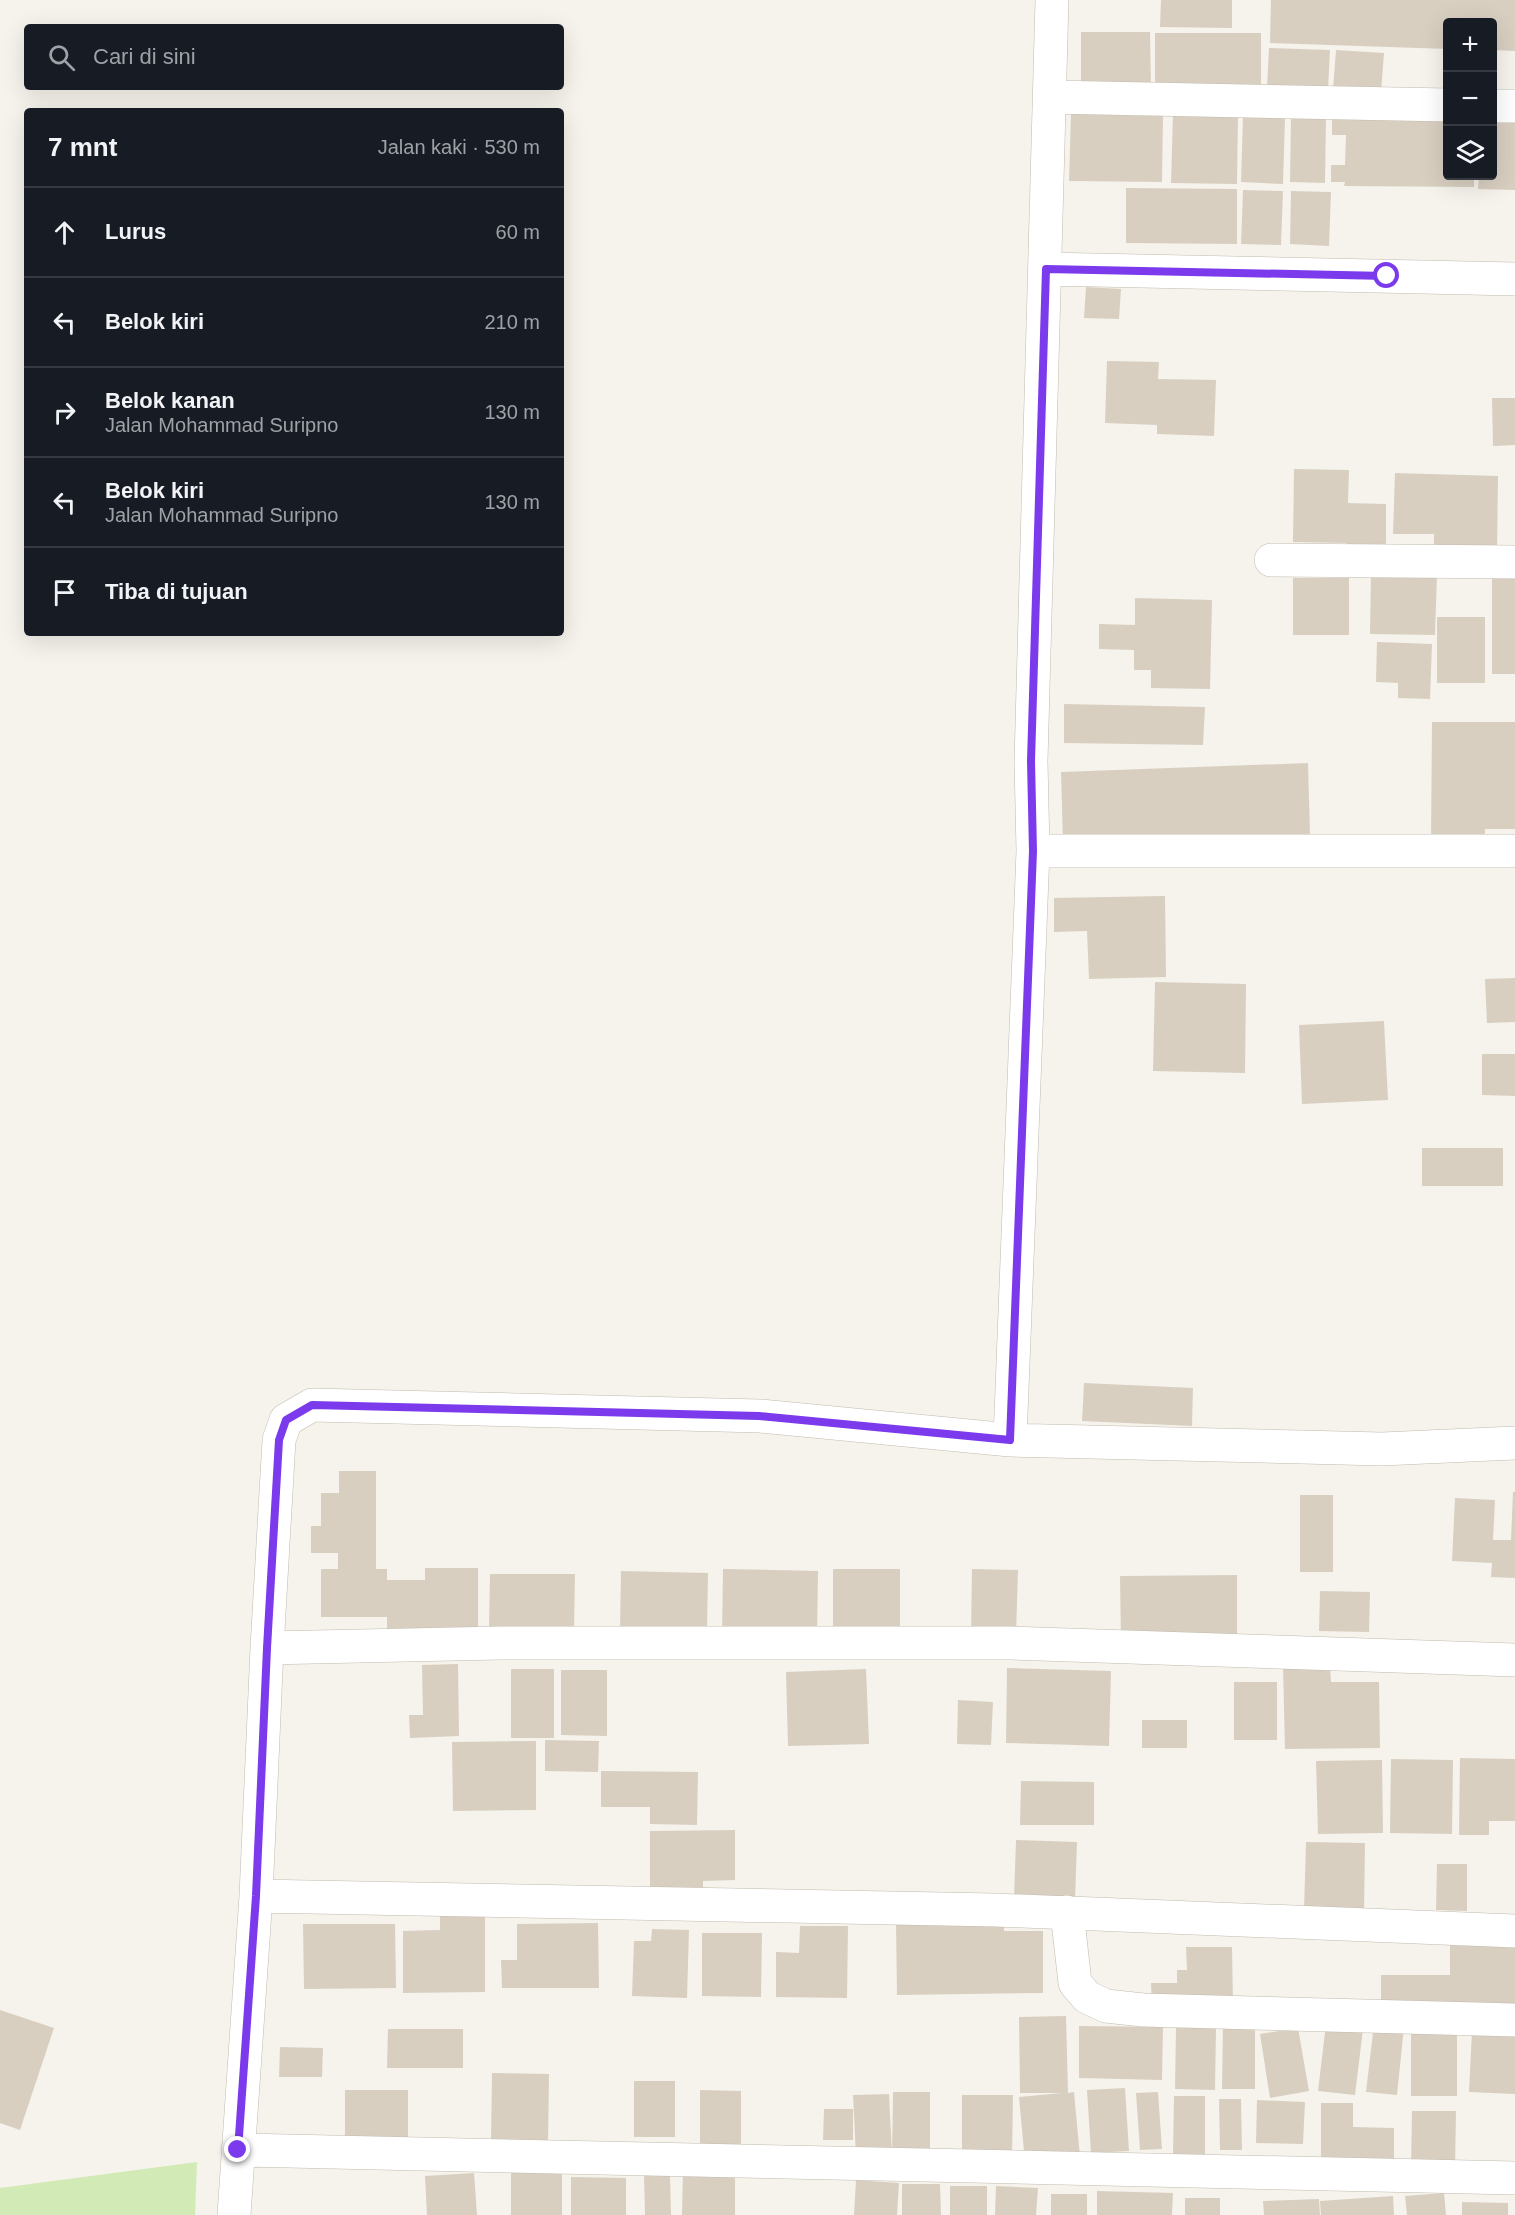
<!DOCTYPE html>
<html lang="id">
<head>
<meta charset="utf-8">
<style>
  body { margin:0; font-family:Helvetica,sans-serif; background:#20242c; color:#f1f3f6 }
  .controls { position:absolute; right:18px; top:18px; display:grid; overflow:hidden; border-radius:6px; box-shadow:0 6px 24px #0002 }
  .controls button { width:54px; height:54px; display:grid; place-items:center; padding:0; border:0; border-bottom:2px solid #363941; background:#171b24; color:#f1f3f6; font:30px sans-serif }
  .stop { position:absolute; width:18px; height:18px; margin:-14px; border:4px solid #7c3aed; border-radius:50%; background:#fff }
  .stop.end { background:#7c3aed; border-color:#fff; box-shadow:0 2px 6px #0008 }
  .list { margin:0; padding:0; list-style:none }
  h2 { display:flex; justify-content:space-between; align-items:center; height:78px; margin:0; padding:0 24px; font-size:26px }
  h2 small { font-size:20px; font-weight:400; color:#9ea1a6 }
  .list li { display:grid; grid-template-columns:39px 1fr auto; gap:18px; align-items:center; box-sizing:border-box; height:90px; padding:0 24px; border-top:2px solid #363941 }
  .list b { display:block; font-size:22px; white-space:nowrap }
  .list p { margin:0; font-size:20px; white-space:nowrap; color:#9ea1a6 }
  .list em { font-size:20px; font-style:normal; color:#9ea1a6 }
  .icon { flex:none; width:33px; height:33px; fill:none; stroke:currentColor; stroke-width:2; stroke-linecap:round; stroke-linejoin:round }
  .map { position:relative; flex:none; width:1515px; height:2215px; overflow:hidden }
  .search { position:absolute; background:#171b24; box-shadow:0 6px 24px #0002; left:24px; top:24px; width:540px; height:66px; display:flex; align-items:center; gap:15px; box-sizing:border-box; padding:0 21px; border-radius:6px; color:#9ea1a6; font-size:22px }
  .panel { position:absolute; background:#171b24; box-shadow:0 6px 24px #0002; left:24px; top:108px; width:540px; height:528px; border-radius:6px }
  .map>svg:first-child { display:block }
</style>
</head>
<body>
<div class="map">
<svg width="1515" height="2215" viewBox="0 0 1515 2215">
  <rect width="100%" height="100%" fill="#f6f3ec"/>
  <!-- green -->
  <path fill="#d2eab5" d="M 197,2162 L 195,2215 L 0,2215 L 0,2188 Z"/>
  <!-- building -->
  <path fill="#d8cfc1" d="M 1161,0 L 1232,0 L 1232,28 L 1160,27 Z
    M 1271,0 L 1515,0 L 1515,51 L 1492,50 L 1492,22 L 1448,22 L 1448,49 L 1270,43 Z
    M 1081,32 L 1150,32 L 1151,87 L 1081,88 Z
    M 1155,33 L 1261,33 L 1261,87 L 1155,87 Z
    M 1269,48 L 1330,50 L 1328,90 L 1267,87 Z
    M 1336,50 L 1384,53 L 1381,92 L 1333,89 Z
    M 1071,114 L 1163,116 L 1162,182 L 1069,181 Z
    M 1173,114 L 1238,115 L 1237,184 L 1171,183 Z
    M 1291,115 L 1326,115 L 1325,183 L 1290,182 Z
    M 1243,116 L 1285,118 L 1283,184 L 1241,182 Z
    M 1448,116 L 1448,176 L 1474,176 L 1474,187 L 1344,186 L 1345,182 L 1331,182 L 1331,165 L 1345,165 L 1346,135 L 1332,135 L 1332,117 Z
    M 1492,117 L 1515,118 L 1515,190 L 1478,189 L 1479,176 L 1492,176 Z
    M 1126,188 L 1237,189 L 1237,244 L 1126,243 Z
    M 1243,190 L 1283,191 L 1281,245 L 1241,244 Z
    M 1291,191 L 1331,192 L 1329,246 L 1290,244 Z
    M 1086,287 L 1121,289 L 1119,319 L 1084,318 Z
    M 1107,361 L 1159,362 L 1158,379 L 1216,380 L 1214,436 L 1157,434 L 1157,425 L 1105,423 Z
    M 1492,398 L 1515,398 L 1515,445 L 1493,446 Z
    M 1294,469 L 1349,470 L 1348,503 L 1386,504 L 1386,555 L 1347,554 L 1347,543 L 1293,542 Z
    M 1395,473 L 1498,476 L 1497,554 L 1434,553 L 1434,534 L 1393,534 Z
    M 1492,569 L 1515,569 L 1515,674 L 1492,674 Z
    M 1371,572 L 1437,574 L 1435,635 L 1370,634 Z
    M 1293,578 L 1349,578 L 1349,635 L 1293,635 Z
    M 1135,598 L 1212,600 L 1210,689 L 1151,688 L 1151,670 L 1134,670 L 1134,650 L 1099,649 L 1099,624 L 1135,625 Z
    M 1437,617 L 1485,617 L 1485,683 L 1437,683 Z
    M 1377,642 L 1432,644 L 1430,699 L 1398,698 L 1398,683 L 1376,682 Z
    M 1064,704 L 1205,707 L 1203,745 L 1064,743 Z
    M 1432,722 L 1515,722 L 1515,829 L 1485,829 L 1485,840 L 1431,840 Z
    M 1308,763 L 1310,834 L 1063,842 L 1061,772 Z
    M 1165,896 L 1166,977 L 1089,979 L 1087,931 L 1054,932 L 1054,898 Z
    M 1515,978 L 1515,1022 L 1487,1023 L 1485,979 Z
    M 1155,982 L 1246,984 L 1245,1073 L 1153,1071 Z
    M 1384,1021 L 1388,1100 L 1302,1104 L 1299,1025 Z
    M 1482,1054 L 1515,1054 L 1515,1096 L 1482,1095 Z
    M 1422,1148 L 1503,1148 L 1503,1186 L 1422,1186 Z
    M 1084,1383 L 1193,1388 L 1192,1426 L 1082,1421 Z
    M 339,1471 L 376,1471 L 376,1569 L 387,1569 L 387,1580 L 425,1580 L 425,1568 L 478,1568 L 478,1634 L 387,1634 L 387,1617 L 321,1617 L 321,1569 L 338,1569 L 338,1553 L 311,1553 L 311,1526 L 321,1526 L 321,1493 L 339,1493 Z
    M 1513,1492 L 1515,1492 L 1515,1578 L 1491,1577 L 1492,1563 L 1452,1561 L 1455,1498 L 1495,1500 L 1493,1540 L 1511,1540 Z
    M 1300,1495 L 1333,1495 L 1333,1572 L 1300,1572 Z
    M 723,1569 L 818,1571 L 817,1637 L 722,1635 Z
    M 833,1569 L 900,1569 L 900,1626 L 833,1627 Z
    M 972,1569 L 1018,1570 L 1016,1635 L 971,1634 Z
    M 621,1571 L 708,1573 L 707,1633 L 620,1632 Z
    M 490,1574 L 575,1574 L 574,1630 L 489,1628 Z
    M 1237,1575 L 1237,1641 L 1121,1641 L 1120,1576 Z
    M 1320,1591 L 1370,1592 L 1369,1632 L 1319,1631 Z
    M 458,1664 L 459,1736 L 410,1738 L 409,1715 L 423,1715 L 422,1665 Z
    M 1330,1665 L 1331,1682 L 1379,1682 L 1380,1748 L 1285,1749 L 1283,1666 Z
    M 1007,1668 L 1111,1671 L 1109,1746 L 1006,1743 Z
    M 511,1669 L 554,1669 L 554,1738 L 511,1738 Z
    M 866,1669 L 869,1744 L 788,1746 L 786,1672 Z
    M 561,1670 L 607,1670 L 607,1736 L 561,1735 Z
    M 1234,1682 L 1277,1682 L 1277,1740 L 1234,1740 Z
    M 958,1700 L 993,1702 L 991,1745 L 957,1744 Z
    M 1142,1720 L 1187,1720 L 1187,1748 L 1142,1748 Z
    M 545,1740 L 599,1741 L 598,1772 L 545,1771 Z
    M 536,1741 L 536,1810 L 453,1811 L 452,1742 Z
    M 1460,1758 L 1515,1759 L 1515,1821 L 1489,1821 L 1489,1835 L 1459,1835 Z
    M 1391,1759 L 1453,1760 L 1452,1834 L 1390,1833 Z
    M 1382,1760 L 1383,1833 L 1318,1834 L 1316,1761 Z
    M 601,1771 L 698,1772 L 697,1825 L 650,1824 L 650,1807 L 601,1807 Z
    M 1021,1781 L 1094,1782 L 1094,1825 L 1020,1825 Z
    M 735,1830 L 735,1880 L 703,1881 L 703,1898 L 650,1898 L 650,1831 Z
    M 1016,1840 L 1077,1842 L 1075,1900 L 1014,1898 Z
    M 1306,1842 L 1365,1843 L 1364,1912 L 1304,1911 Z
    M 1437,1864 L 1467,1864 L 1467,1911 L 1436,1910 Z
    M 440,1914 L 485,1914 L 485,1992 L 403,1993 L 403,1931 L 440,1930 Z
    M 896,1921 L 1004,1921 L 1004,1931 L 1043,1931 L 1043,1993 L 897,1995 Z
    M 598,1923 L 599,1988 L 502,1988 L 501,1960 L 517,1960 L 517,1924 Z
    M 303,1924 L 395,1924 L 396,1988 L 304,1989 Z
    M 800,1926 L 848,1926 L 847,1998 L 776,1997 L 776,1952 L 799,1953 Z
    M 652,1929 L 689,1930 L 687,1998 L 632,1996 L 634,1941 L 651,1941 Z
    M 702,1933 L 762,1933 L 761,1997 L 702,1996 Z
    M 1515,1940 L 1515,2011 L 1381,2010 L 1381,1975 L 1450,1975 L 1450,1945 L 1477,1946 Z
    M 1186,1947 L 1232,1947 L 1233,2004 L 1152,2005 L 1151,1983 L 1177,1983 L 1177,1970 L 1187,1970 Z
    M 0,2010 L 54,2028 L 20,2130 L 0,2123 Z
    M 1066,2016 L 1068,2093 L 1074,2092 L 1080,2157 L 1025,2162 L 1019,2097 L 1062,2093 L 1020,2093 L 1019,2017 Z
    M 1326,2024 L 1363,2029 L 1355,2095 L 1318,2091 Z
    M 1374,2024 L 1404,2027 L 1397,2095 L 1366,2092 Z
    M 1223,2025 L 1255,2026 L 1255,2089 L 1222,2089 Z
    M 1079,2026 L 1163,2027 L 1162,2080 L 1079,2078 Z
    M 1176,2028 L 1216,2028 L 1215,2090 L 1175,2089 Z
    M 1298,2028 L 1309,2091 L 1270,2098 L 1260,2034 Z
    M 388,2029 L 463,2029 L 463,2068 L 387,2068 Z
    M 1411,2029 L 1457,2029 L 1457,2096 L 1411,2096 Z
    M 1472,2031 L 1515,2034 L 1515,2094 L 1469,2092 Z
    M 280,2047 L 323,2048 L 322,2077 L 279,2077 Z
    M 492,2073 L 549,2074 L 548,2144 L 491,2144 Z
    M 634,2081 L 675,2081 L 675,2137 L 634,2137 Z
    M 1125,2088 L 1129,2151 L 1091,2153 L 1087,2090 Z
    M 345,2090 L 408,2090 L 408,2143 L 345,2143 Z
    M 700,2090 L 741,2091 L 741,2153 L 700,2152 Z
    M 893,2092 L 930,2092 L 930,2158 L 892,2158 Z
    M 1158,2092 L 1162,2149 L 1140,2150 L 1136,2093 Z
    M 889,2094 L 892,2154 L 856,2156 L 853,2095 Z
    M 962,2095 L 1013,2095 L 1012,2158 L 962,2157 Z
    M 1174,2096 L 1205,2096 L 1205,2156 L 1173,2155 Z
    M 1219,2099 L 1241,2099 L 1242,2150 L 1220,2150 Z
    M 1257,2100 L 1305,2102 L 1303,2144 L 1256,2143 Z
    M 1321,2103 L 1353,2103 L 1353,2127 L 1394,2128 L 1394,2162 L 1321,2161 Z
    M 824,2109 L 853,2109 L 853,2140 L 823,2140 Z
    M 1412,2111 L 1456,2111 L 1455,2169 L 1411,2169 Z
    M 511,2166 L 562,2167 L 562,2215 L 511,2215 Z
    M 683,2168 L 735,2168 L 735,2215 L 682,2215 Z
    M 474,2173 L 477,2215 L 427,2215 L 425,2176 Z
    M 670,2174 L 671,2215 L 645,2215 L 644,2175 Z
    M 571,2177 L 626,2178 L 626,2215 L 571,2215 Z
    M 856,2180 L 899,2183 L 897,2215 L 854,2215 Z
    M 902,2184 L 940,2184 L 941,2215 L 902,2215 Z
    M 950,2186 L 987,2186 L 987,2215 L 950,2215 Z
    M 996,2186 L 1038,2188 L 1036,2215 L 995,2215 Z
    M 1097,2191 L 1173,2193 L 1172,2215 L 1097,2215 Z
    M 1444,2193 L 1446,2215 L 1407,2215 L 1405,2196 Z
    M 1051,2194 L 1087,2194 L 1087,2215 L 1051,2215 Z
    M 1393,2196 L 1394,2215 L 1321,2215 L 1320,2201 Z
    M 1185,2198 L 1220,2198 L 1220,2215 L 1185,2215 Z
    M 1319,2199 L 1320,2215 L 1264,2215 L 1263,2201 Z
    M 1462,2202 L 1508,2203 L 1508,2215 L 1462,2215 Z"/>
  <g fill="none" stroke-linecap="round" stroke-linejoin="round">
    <!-- minor casing -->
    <g stroke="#c2bbae" stroke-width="34">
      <path id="minor" d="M 1050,97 L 1448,105
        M 1492,106 L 1515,106
        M 1046,269 L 1515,279
        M 1271,560 L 1515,562
        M 1033,851 L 1515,851
        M 1010,1440 L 1033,851 L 1031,761 L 1052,0
        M 267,1648 L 500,1643 L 1011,1643 L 1515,1660
        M 256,1896 L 995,1910 L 1515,1931
        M 1067,1912 L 1075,1983 L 1087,1997 L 1106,2006 L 1143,2010 L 1515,2020
        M 238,2150 L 1515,2178
        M 234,2215 L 256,1896 L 267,1648 L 279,1440 L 286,1420 L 312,1405 L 760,1416 L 1010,1440 L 1382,1449 L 1515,1443"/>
    </g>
    <!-- minor -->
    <use href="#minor" stroke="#fff" stroke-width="33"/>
  </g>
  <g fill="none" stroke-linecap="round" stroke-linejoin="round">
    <!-- route -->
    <path stroke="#7c3aed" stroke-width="8" d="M 238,2150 L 256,1896 L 267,1648 L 279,1440 L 286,1420 L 312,1405 L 759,1416 L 1010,1440 L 1033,851 L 1031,761 L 1046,269 L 1387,276"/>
  </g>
</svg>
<div class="controls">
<button>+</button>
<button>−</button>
<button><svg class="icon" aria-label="layers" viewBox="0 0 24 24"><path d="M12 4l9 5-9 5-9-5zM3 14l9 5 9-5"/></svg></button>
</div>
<div class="stop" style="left:1387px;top:276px"></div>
<div class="stop end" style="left:238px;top:2150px"></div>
<div class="search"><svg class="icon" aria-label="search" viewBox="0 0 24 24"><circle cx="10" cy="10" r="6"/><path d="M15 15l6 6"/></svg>Cari di sini</div>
<section class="panel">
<h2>7 mnt<small>Jalan kaki · 530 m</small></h2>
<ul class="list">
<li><svg class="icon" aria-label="ahead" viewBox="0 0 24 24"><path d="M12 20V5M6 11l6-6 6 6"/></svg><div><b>Lurus</b></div><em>60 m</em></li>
<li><svg class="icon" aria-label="left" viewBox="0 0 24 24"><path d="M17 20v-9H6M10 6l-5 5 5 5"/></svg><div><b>Belok kiri</b></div><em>210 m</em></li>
<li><svg class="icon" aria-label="right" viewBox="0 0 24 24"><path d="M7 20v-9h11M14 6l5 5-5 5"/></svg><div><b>Belok kanan</b><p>Jalan Mohammad Suripno</p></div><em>130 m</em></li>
<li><svg class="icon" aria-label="left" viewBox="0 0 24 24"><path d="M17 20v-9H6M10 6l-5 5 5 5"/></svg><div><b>Belok kiri</b><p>Jalan Mohammad Suripno</p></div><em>130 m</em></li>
<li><svg class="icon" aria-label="arrive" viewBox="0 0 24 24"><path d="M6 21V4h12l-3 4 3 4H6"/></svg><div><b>Tiba di tujuan</b></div></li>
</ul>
</section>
</div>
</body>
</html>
